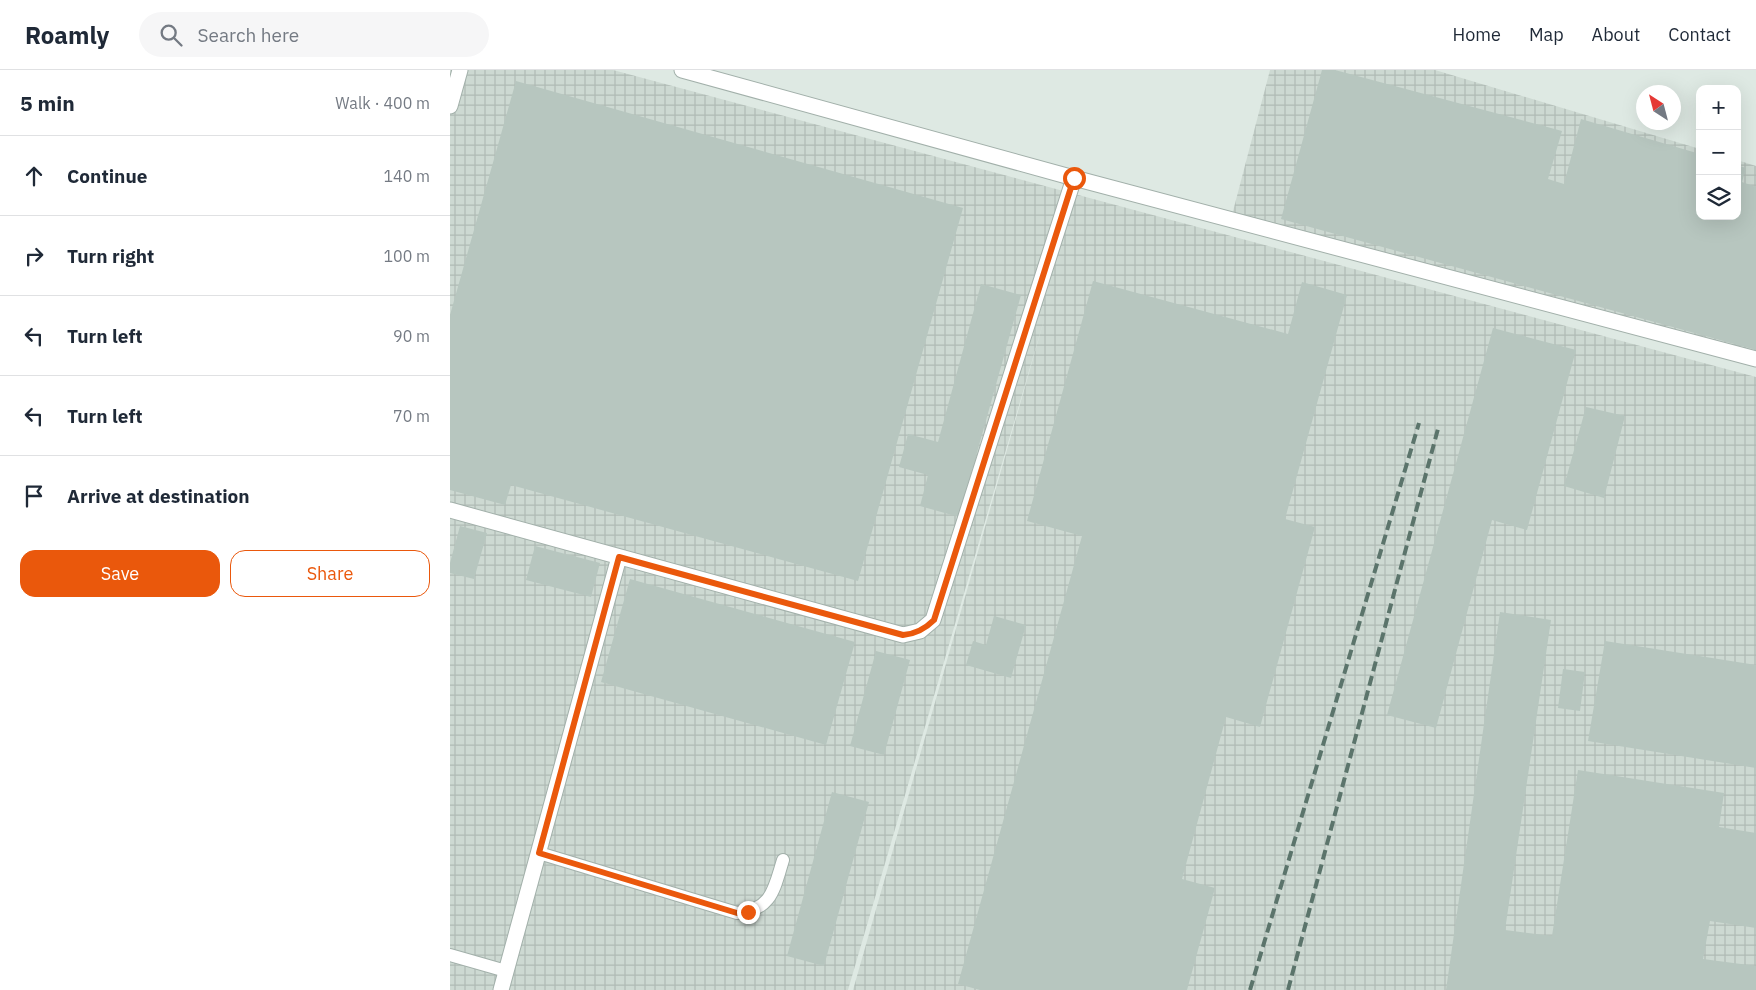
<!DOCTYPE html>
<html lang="en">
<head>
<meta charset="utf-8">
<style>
  body { margin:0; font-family:"IBM Plex Sans",sans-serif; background:#f6f6f7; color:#1f2937 }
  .controls { position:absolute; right:15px; top:15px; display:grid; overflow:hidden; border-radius:10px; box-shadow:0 5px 20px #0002 }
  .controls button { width:45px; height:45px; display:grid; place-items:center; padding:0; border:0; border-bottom:1px solid #e0e1e3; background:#fff; color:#1f2937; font:25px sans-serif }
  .compass { position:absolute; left:1186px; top:15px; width:45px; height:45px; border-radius:50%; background:#fff; box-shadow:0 5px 20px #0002; rotate:324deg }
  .stop { position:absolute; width:15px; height:15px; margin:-11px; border:4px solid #ea580c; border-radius:50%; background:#fff }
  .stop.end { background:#ea580c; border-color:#fff; box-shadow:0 1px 5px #0008 }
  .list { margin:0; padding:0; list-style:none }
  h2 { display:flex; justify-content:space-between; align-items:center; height:65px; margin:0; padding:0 20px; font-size:21px }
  h2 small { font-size:16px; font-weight:400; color:#747a83 }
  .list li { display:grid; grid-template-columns:32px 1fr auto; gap:15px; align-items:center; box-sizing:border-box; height:80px; padding:0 20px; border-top:1px solid #e0e1e3 }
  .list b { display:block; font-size:19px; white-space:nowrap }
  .list em { font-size:16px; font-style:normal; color:#747a83 }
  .actions { display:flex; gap:10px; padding:15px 20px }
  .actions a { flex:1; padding:11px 0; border:1px solid #ea580c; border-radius:15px; text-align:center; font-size:18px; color:#ea580c }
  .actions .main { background:#ea580c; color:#fff }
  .icon { flex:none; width:28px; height:28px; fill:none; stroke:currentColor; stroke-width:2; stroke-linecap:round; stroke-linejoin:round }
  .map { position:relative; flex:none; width:1306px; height:920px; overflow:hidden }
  header { display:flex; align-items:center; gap:30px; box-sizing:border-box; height:70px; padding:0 25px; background:#fff; border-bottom:1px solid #e0e1e3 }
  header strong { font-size:24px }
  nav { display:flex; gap:28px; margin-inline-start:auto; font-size:18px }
  .search { width:350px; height:45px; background:#f6f6f7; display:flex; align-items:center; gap:12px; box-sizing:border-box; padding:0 18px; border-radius:28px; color:#747a83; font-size:19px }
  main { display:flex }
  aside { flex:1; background:#fff }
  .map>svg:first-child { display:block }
</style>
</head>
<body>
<header>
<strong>Roamly</strong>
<div class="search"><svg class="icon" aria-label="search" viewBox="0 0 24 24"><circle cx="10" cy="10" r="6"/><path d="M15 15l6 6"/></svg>Search here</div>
<nav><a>Home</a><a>Map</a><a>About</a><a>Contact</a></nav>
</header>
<main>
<aside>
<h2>5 min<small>Walk · 400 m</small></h2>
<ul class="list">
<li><svg class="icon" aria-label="ahead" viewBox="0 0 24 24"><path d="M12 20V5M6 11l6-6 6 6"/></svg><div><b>Continue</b></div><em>140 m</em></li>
<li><svg class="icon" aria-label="right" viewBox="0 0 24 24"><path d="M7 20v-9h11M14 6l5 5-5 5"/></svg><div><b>Turn right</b></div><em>100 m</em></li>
<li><svg class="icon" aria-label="left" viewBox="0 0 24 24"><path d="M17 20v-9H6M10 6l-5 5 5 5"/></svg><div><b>Turn left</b></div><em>90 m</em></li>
<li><svg class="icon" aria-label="left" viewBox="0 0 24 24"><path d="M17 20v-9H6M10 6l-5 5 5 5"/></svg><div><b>Turn left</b></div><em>70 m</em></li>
<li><svg class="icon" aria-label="arrive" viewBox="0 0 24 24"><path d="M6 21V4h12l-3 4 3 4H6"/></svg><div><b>Arrive at destination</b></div></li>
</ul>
<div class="actions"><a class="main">Save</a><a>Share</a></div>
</aside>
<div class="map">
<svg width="1306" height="920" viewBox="0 0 1306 920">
  <defs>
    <pattern id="industrial-grid" width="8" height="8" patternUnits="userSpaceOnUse" patternTransform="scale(1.25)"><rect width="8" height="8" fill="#cdd9d2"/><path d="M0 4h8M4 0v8" fill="none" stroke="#b0bbb5"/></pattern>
  </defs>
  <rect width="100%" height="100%" fill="#dee9e3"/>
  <!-- industrial -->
  <path fill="url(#industrial-grid)" d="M 0,0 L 163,0 L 1306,307 L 1306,920 L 403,920 L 596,243 L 398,920 L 0,920 Z
    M 820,0 L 985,0 L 1250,79 L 1250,146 L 1287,146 L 1287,90 L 1306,96 L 1306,282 L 782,145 Z"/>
  <!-- building -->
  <path fill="#b7c6bf" d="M 872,0 L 885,0 L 1112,61 L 1098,109 L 1114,114 L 1131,49 L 1250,84 L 1250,146 L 1287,146 L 1287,95 L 1296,98 L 1292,112 L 1306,117 L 1306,280 L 831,149 Z
    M 66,11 L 513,138 L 408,511 L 61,415 L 55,435 L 0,420 L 0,245 Z
    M 643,211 L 838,264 L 852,212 L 897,225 L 835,449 L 865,457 L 810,657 L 776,647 L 732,809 L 765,818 L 737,920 L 530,920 L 508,914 L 632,466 L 577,451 Z
    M 531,214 L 571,225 L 509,447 L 470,436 L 478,405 L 449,397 L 458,364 L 488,372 Z
    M 1043,258 L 1126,280 L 1077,460 L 1042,450 L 986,658 L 937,645 Z
    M 1136,337 L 1175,346 L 1154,428 L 1114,416 Z
    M 10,456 L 37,463 L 24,509 L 0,503 L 0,493 Z
    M 85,476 L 150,493 L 141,527 L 76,510 Z
    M 180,509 L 405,572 L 376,675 L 151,612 Z
    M 1050,542 L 1101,550 L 1055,860 L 1102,866 L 1128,700 L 1274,723 L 1269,757 L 1306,763 L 1306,858 L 1260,851 L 1253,889 L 1306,896 L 1306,920 L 996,920 Z
    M 544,546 L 576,555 L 561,608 L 516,595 L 523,571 L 536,575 Z
    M 1155,571 L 1306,595 L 1306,698 L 1138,671 Z
    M 426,581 L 460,590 L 434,685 L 400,676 Z
    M 1113,599 L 1135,602 L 1130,641 L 1108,638 Z
    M 382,722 L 419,732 L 374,896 L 337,886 Z"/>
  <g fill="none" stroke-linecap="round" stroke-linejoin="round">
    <!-- lane casing -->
    <g stroke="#a2b0aa" stroke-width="14">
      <path id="lane" d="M 89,783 L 287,843 C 322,840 324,819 333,790
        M 0,885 L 56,901"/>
    </g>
    <!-- street casing -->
    <g stroke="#a2b0aa" stroke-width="17">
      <path id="street" d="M 232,0 L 624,108 L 1306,289
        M 0,36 L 10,0
        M 0,440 L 453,565 L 470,561 L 483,550 L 624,108
        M 51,920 L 169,487"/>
    </g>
    <!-- lane -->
    <use href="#lane" stroke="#fff" stroke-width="12"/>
    <!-- street -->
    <use href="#street" stroke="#fff" stroke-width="15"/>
    <!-- rail -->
    <path stroke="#5b746b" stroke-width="4" stroke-dasharray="10 5" stroke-linecap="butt" d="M 800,920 L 969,353
      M 838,920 L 989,355"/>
  </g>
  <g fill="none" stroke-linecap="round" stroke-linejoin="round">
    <!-- route -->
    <path stroke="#ea580c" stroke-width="6" d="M 298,842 L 287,843 L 89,783 L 169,487 L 453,565 C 466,564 475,559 484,550 L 624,108"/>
  </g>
</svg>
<div class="controls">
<button>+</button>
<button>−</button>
<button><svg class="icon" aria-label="layers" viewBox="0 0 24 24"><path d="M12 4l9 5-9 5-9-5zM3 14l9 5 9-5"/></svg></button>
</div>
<svg class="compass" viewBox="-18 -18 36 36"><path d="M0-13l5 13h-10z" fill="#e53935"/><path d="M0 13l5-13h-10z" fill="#747a83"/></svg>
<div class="stop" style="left:624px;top:108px"></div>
<div class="stop end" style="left:298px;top:842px"></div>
</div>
</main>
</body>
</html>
